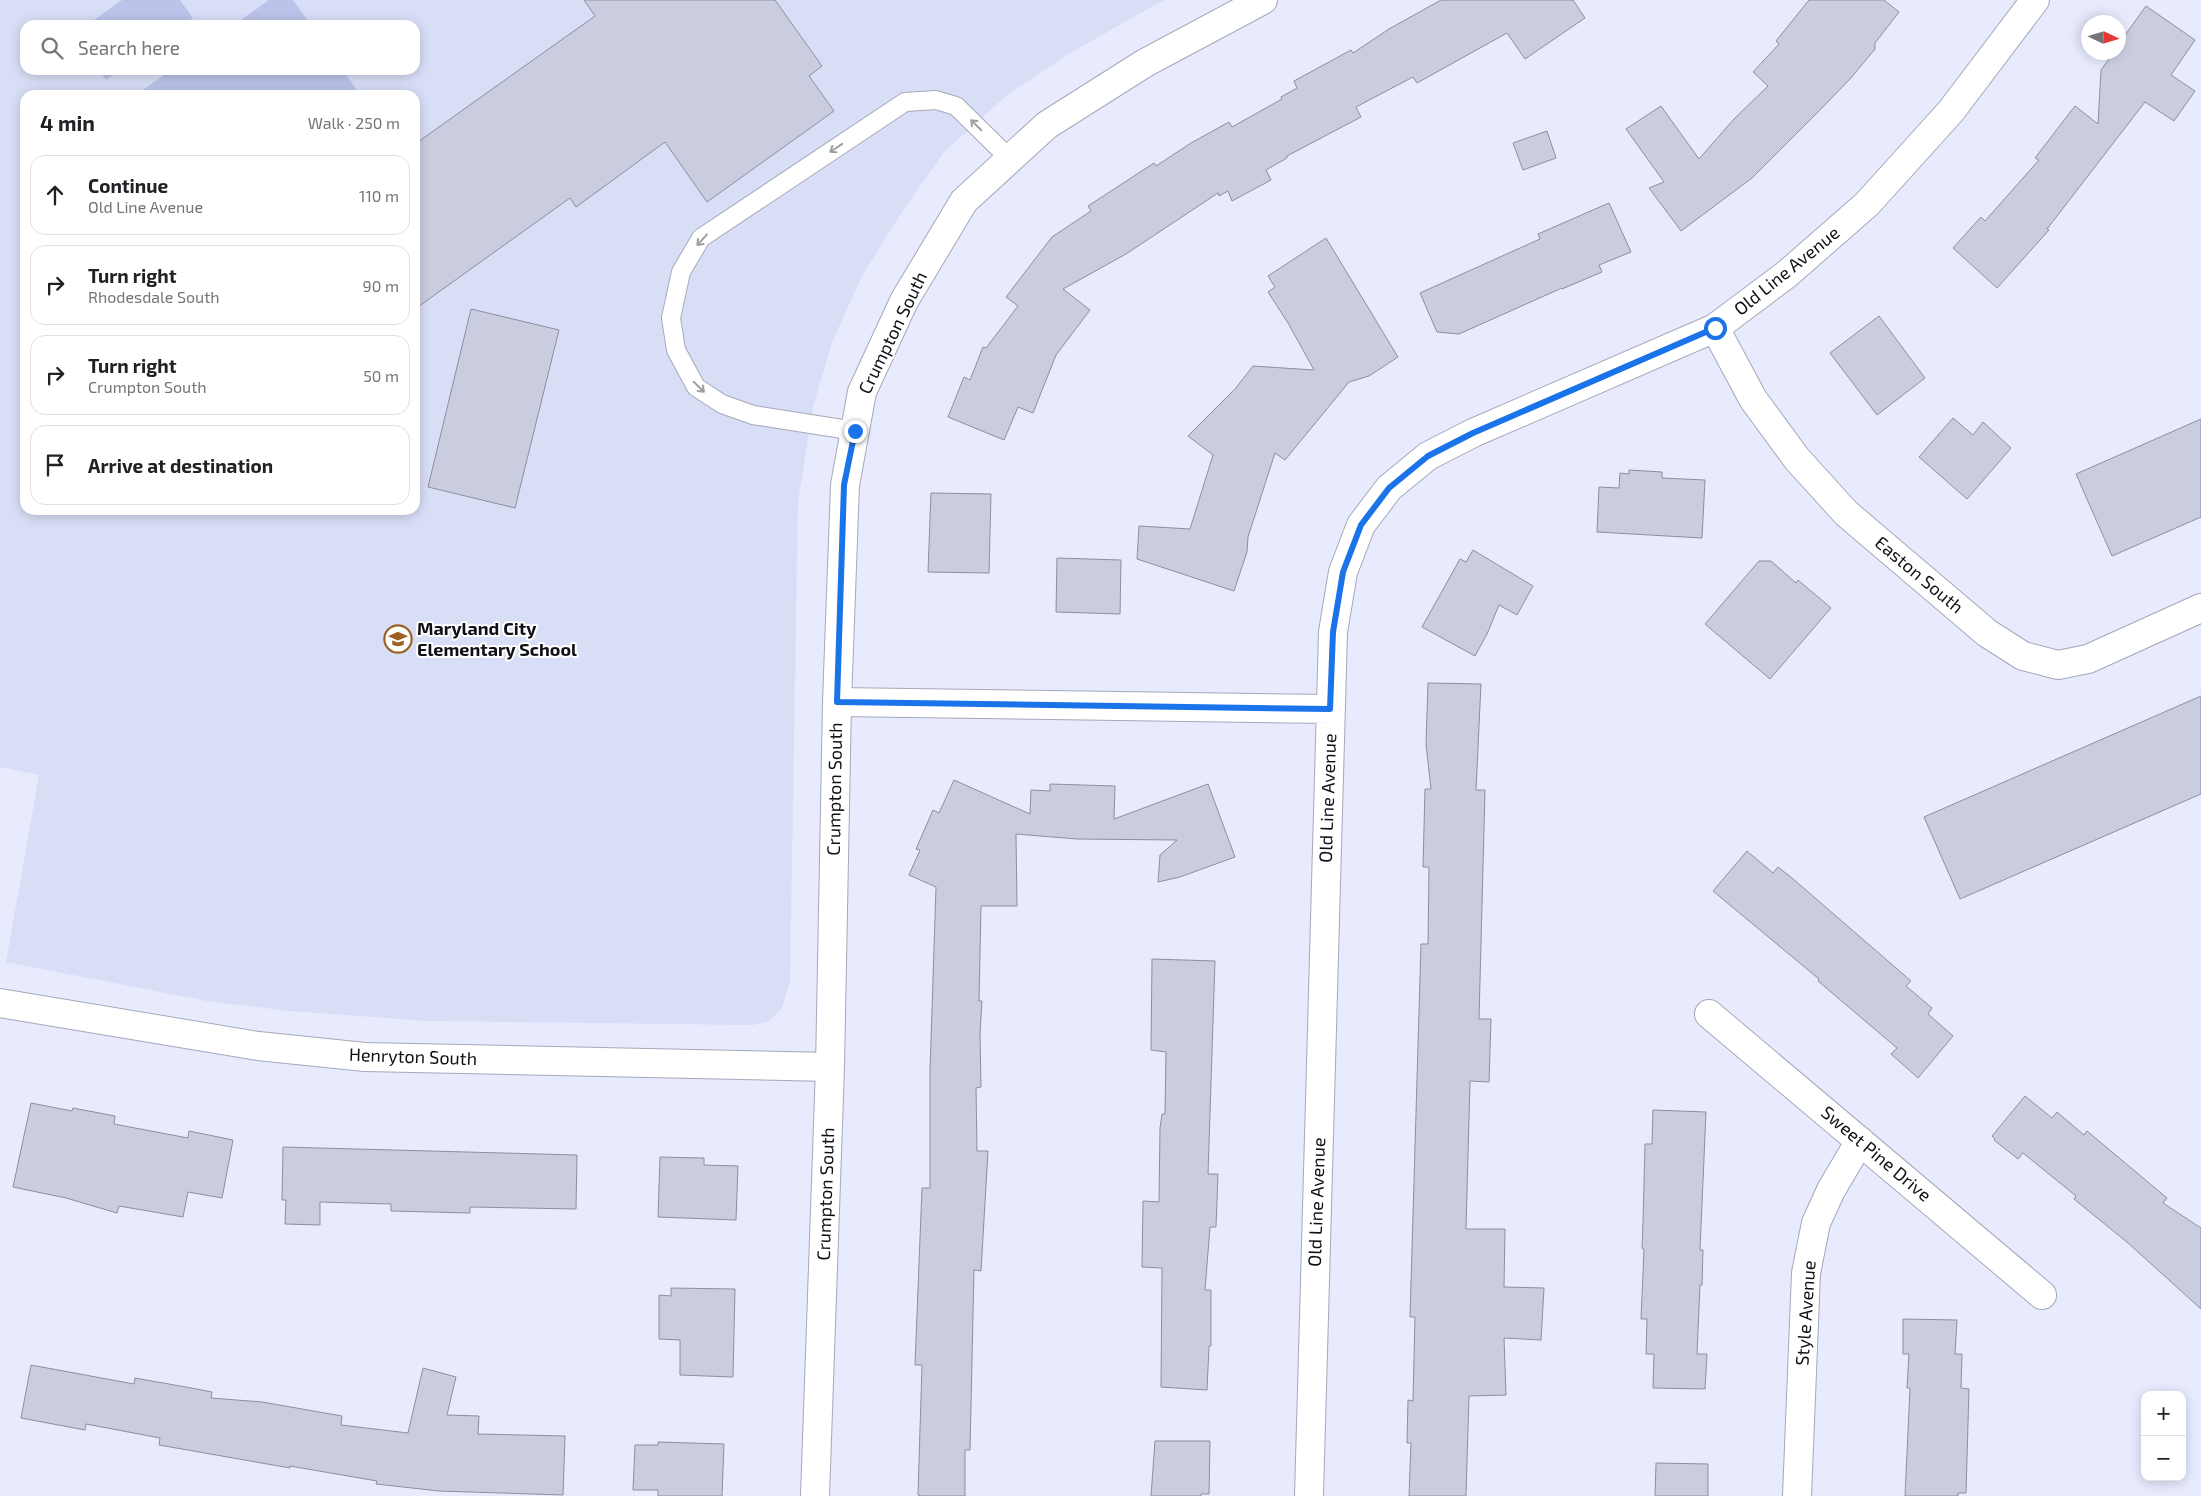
<!DOCTYPE html>
<html lang="en">
<head>
<meta charset="utf-8">
<style>
  body { margin:0; font-family:"Exo 2",sans-serif; background:#f6f6f6; color:#202124 }
  .controls { position:absolute; right:15px; bottom:15px; display:grid; overflow:hidden; border-radius:10px; box-shadow:0 2px 12px #0003 }
  .controls button { width:45px; height:45px; display:grid; place-items:center; padding:0; border:0; border-bottom:1px solid #e0e0e0; background:#fff; color:#202124; font:25px sans-serif }
  .compass { position:absolute; left:2081px; top:15px; width:45px; height:45px; border-radius:50%; background:#fff; box-shadow:0 2px 12px #0003; rotate:94deg }
  .stop { position:absolute; width:15px; height:15px; margin:-11px; border:4px solid #1a73e8; border-radius:50%; background:#fff }
  .stop.end { background:#1a73e8; border-color:#fff; box-shadow:0 1px 5px #0008 }
  .list { margin:0; padding:0; list-style:none }
  h2 { display:flex; justify-content:space-between; align-items:center; height:65px; margin:0; padding:0 20px; font-size:21px }
  h2 small { font-size:16px; font-weight:400; color:#757577 }
  .list li { display:grid; grid-template-columns:32px 1fr auto; gap:15px; align-items:center; box-sizing:border-box; height:80px; margin:0 10px 10px; padding:0 10px; border:1px solid #e0e0e0; border-radius:15px }
  .list b { display:block; font-size:19px; white-space:nowrap }
  .list p { margin:0; font-size:16px; white-space:nowrap; color:#757577 }
  .list em { font-size:16px; font-style:normal; color:#757577 }
  .icon { flex:none; width:28px; height:28px; fill:none; stroke:currentColor; stroke-width:2; stroke-linecap:round; stroke-linejoin:round }
  .map { position:relative; flex:none; width:2201px; height:1496px; overflow:hidden }
  .search { position:absolute; background:#fff; box-shadow:0 2px 12px #0003; left:20px; top:20px; width:400px; height:55px; display:flex; align-items:center; gap:12px; box-sizing:border-box; padding:0 18px; border-radius:15px; color:#757577; font-size:19px }
  .panel { position:absolute; background:#fff; box-shadow:0 2px 12px #0003; left:20px; top:90px; width:400px; height:425px; border-radius:15px }
  .map>svg:first-child { display:block }
</style>
</head>
<body>
<div class="map">
<svg width="2201" height="1496" viewBox="0 0 2201 1496">
  <rect width="100%" height="100%" fill="#e7ebfd"/>
  <!-- built -->
  <path fill="#d9def7" fill-rule="evenodd" d="M 0,0 L 1164,0 L 1072,52 L 1006,96 L 944,152 L 902,212 L 863,274 L 833,340 L 813,407 L 798,502 L 790,982 L 782,1008 L 768,1022 L 753,1025 L 427,1021 L 290,1011 L 207,1001 L 6,962 L 39,775 L 0,767 ZM 25,25 L 415,25 L 415,70 L 25,70 ZM 25,95 L 415,95 L 415,510 L 25,510 Z"/>
  <!-- green -->
  <path fill="#bbc3ea" d="M 122,0 L 180,0 L 193,18 L 182,25 L 87,25 Z
    M 269,0 L 293,0 L 311,25 L 234,25 Z
    M 99,70 L 120,70 L 106,80 Z
    M 171,70 L 343,70 L 356,89 L 347,95 L 136,95 Z"/>
  <!-- building -->
  <path fill="#cacddf" stroke="#8c8fa0" d="M 584,0 L 775,0 L 822,66 L 809,76 L 834,111 L 707,202 L 665,142 L 576,207 L 570,198 L 415,309 L 415,144 L 595,16 Z
    M 1441,0 L 1573,0 L 1585,18 L 1525,59 L 1507,33 L 1417,83 L 1413,77 L 1356,107 L 1361,117 L 1287,156 L 1287,158 L 1266,170 L 1271,180 L 1232,201 L 1228,191 L 1219,196 L 1218,193 L 1126,254 L 1063,289 L 1090,310 L 1056,355 L 1033,413 L 1018,407 L 1004,440 L 948,417 L 964,377 L 970,380 L 983,347 L 986,348 L 1018,306 L 1006,297 L 1052,237 L 1091,211 L 1088,206 L 1154,163 L 1156,166 L 1191,143 L 1229,122 L 1232,127 L 1282,99 L 1281,97 L 1297,88 L 1294,81 L 1351,50 L 1353,53 L 1389,29 Z
    M 1809,0 L 1884,0 L 1899,12 L 1875,43 L 1875,49 L 1850,79 L 1816,114 L 1752,178 L 1681,231 L 1649,188 L 1664,182 L 1626,129 L 1661,106 L 1699,159 L 1734,119 L 1768,86 L 1753,72 L 1779,44 L 1776,41 Z
    M 2146,6 L 2195,40 L 2171,75 L 2195,91 L 2174,121 L 2145,102 L 2047,229 L 2049,230 L 1997,288 L 1953,248 L 1981,217 L 1985,221 L 2039,160 L 2035,158 L 2075,106 L 2098,124 L 2101,70 L 2114,52 L 2118,52 L 2118,45 Z
    M 1547,131 L 1556,158 L 1523,170 L 1513,143 Z
    M 1609,203 L 1631,252 L 1599,265 L 1602,272 L 1562,289 L 1562,288 L 1459,334 L 1437,332 L 1420,293 L 1540,239 L 1538,234 Z
    M 1326,238 L 1398,357 L 1369,376 L 1349,382 L 1285,460 L 1275,453 L 1248,537 L 1247,552 L 1234,591 L 1137,559 L 1139,526 L 1190,529 L 1213,455 L 1188,436 L 1235,389 L 1253,366 L 1314,370 L 1288,323 L 1268,292 L 1275,287 L 1268,276 Z
    M 471,309 L 559,330 L 515,508 L 428,487 Z
    M 1879,316 L 1925,378 L 1877,415 L 1830,353 Z
    M 1953,418 L 1973,435 L 1983,422 L 2011,448 L 1967,499 L 1919,457 Z
    M 2201,419 L 2201,517 L 2112,556 L 2076,474 Z
    M 1629,470 L 1662,472 L 1662,478 L 1705,480 L 1702,538 L 1597,532 L 1599,487 L 1619,488 L 1620,473 L 1629,474 Z
    M 931,493 L 991,494 L 989,573 L 928,572 Z
    M 1473,550 L 1533,586 L 1517,615 L 1499,605 L 1487,634 L 1475,656 L 1422,627 L 1460,559 L 1466,562 Z
    M 1057,558 L 1121,560 L 1120,614 L 1056,612 Z
    M 1759,561 L 1771,561 L 1796,583 L 1798,580 L 1831,608 L 1770,679 L 1705,624 Z
    M 1428,683 L 1481,684 L 1476,790 L 1485,790 L 1479,1019 L 1491,1019 L 1489,1082 L 1470,1081 L 1466,1229 L 1505,1229 L 1504,1287 L 1544,1288 L 1541,1340 L 1504,1338 L 1506,1395 L 1469,1396 L 1466,1496 L 1409,1496 L 1411,1443 L 1407,1443 L 1408,1400 L 1413,1401 L 1415,1317 L 1410,1317 L 1421,944 L 1428,944 L 1429,867 L 1423,867 L 1425,789 L 1431,789 L 1426,744 Z
    M 2201,696 L 2201,794 L 1960,899 L 1924,817 Z
    M 954,780 L 1030,814 L 1031,790 L 1050,791 L 1050,784 L 1115,786 L 1114,819 L 1208,784 L 1235,857 L 1180,877 L 1158,882 L 1160,855 L 1177,840 L 1077,839 L 1016,834 L 1017,906 L 981,906 L 979,1001 L 982,1001 L 980,1034 L 981,1087 L 976,1088 L 977,1151 L 988,1151 L 981,1271 L 974,1270 L 970,1450 L 965,1450 L 965,1496 L 921,1496 L 918,1495 L 922,1365 L 915,1365 L 922,1188 L 930,1188 L 930,1071 L 936,887 L 909,875 L 920,850 L 916,849 L 933,810 L 939,813 Z
    M 1747,851 L 1773,873 L 1778,867 L 1792,878 L 1911,981 L 1906,986 L 1932,1008 L 1928,1014 L 1953,1036 L 1918,1078 L 1891,1054 L 1897,1048 L 1818,981 L 1819,979 L 1713,891 Z
    M 1152,959 L 1215,961 L 1208,1174 L 1218,1174 L 1216,1227 L 1210,1227 L 1205,1290 L 1211,1290 L 1211,1346 L 1209,1346 L 1207,1390 L 1161,1387 L 1162,1268 L 1142,1267 L 1143,1201 L 1159,1202 L 1160,1128 L 1162,1114 L 1165,1114 L 1166,1052 L 1151,1050 Z
    M 2025,1096 L 2052,1118 L 2057,1112 L 2084,1135 L 2087,1131 L 2167,1198 L 2163,1203 L 2201,1228 L 2201,1309 L 2128,1243 L 2074,1199 L 2076,1196 L 2023,1153 L 2018,1159 L 1994,1140 L 1995,1139 L 1992,1136 Z
    M 31,1103 L 72,1111 L 73,1108 L 115,1116 L 114,1124 L 188,1138 L 189,1131 L 233,1140 L 222,1198 L 188,1192 L 183,1217 L 119,1206 L 117,1213 L 66,1198 L 13,1187 Z
    M 1653,1110 L 1706,1112 L 1700,1250 L 1703,1250 L 1702,1285 L 1700,1285 L 1697,1354 L 1707,1354 L 1705,1389 L 1653,1388 L 1654,1354 L 1646,1354 L 1647,1319 L 1641,1319 L 1644,1249 L 1642,1248 L 1643,1222 L 1645,1144 L 1652,1144 Z
    M 283,1147 L 577,1155 L 576,1209 L 470,1207 L 470,1213 L 391,1211 L 391,1204 L 320,1202 L 320,1225 L 285,1224 L 286,1200 L 282,1200 Z
    M 660,1157 L 704,1158 L 704,1165 L 738,1166 L 736,1220 L 658,1217 Z
    M 671,1288 L 735,1289 L 733,1377 L 680,1375 L 680,1340 L 659,1339 L 659,1295 L 671,1296 Z
    M 1903,1319 L 1957,1320 L 1955,1354 L 1962,1354 L 1961,1388 L 1969,1389 L 1966,1493 L 1958,1493 L 1958,1496 L 1905,1496 L 1910,1388 L 1907,1388 L 1909,1354 L 1903,1354 Z
    M 31,1365 L 134,1384 L 135,1378 L 197,1389 L 212,1392 L 211,1398 L 262,1402 L 342,1416 L 341,1425 L 408,1433 L 423,1368 L 456,1377 L 447,1415 L 479,1416 L 478,1434 L 565,1436 L 563,1495 L 439,1491 L 376,1484 L 377,1481 L 290,1466 L 290,1468 L 159,1445 L 160,1438 L 86,1424 L 85,1430 L 21,1418 Z
    M 1155,1441 L 1210,1441 L 1209,1494 L 1201,1494 L 1201,1496 L 1151,1496 Z
    M 658,1442 L 724,1444 L 722,1496 L 658,1496 L 658,1490 L 633,1490 L 635,1445 L 658,1445 Z
    M 1656,1463 L 1708,1464 L 1708,1496 L 1655,1496 Z"/>
  <g fill="none" stroke-linecap="round" stroke-linejoin="round">
    <!-- service casing -->
    <g stroke="#a5a8b9" stroke-width="20">
      <path id="service" d="M 855,431 L 753,415 L 722,404 L 696,387 L 676,350 L 671,318 L 681,272 L 701,238 L 905,102 L 936,100 L 956,106 L 1010,159"/>
    </g>
    <!-- minor casing -->
    <g stroke="#a5a8b9" stroke-width="30">
      <path id="minor" d="M 1715,328 L 1753,399 L 1797,459 L 1846,513 L 1987,633 L 2023,656 L 2058,665 L 2088,659 L 2201,608
        M 837,702 L 1331,709
        M 0,1003 L 258,1046 L 365,1057 L 830,1067
        M 1709,1014 L 2042,1295
        M 815,1496 L 830,1067 L 837,702 L 845,485 L 862,392 L 904,301 L 964,201 L 1047,125 L 1145,63 L 1263,0
        M 1309,1496 L 1333,632 L 1343,572 L 1361,525 L 1389,488 L 1428,456 L 1473,433 L 1715,328 L 1787,274 L 1867,204 L 1951,111 L 2035,0
        M 1797,1496 L 1806,1273 L 1816,1223 L 1831,1190 L 1860,1141"/>
    </g>
    <!-- service -->
    <use href="#service" stroke="#fff" stroke-width="18"/>
    <!-- minor -->
    <use href="#minor" stroke="#fff" stroke-width="28"/>
  </g>
  <!-- one-way arrows -->
  <defs><path id="oneway-shaft" d="M-6 0H5M1.5-3L5.5 0L1.5 3" fill="none" stroke-width="1.6" stroke-linecap="round" stroke-linejoin="round" transform="scale(1.25)"/></defs>
  <g stroke="#9f9fa2">
    <use href="#oneway-shaft" transform="translate(976 125) rotate(-135)"/>
    <use href="#oneway-shaft" transform="translate(836 148) rotate(146)"/>
    <use href="#oneway-shaft" transform="translate(702 240) rotate(132)"/>
    <use href="#oneway-shaft" transform="translate(699 387) rotate(44)"/>
  </g>
  <g fill="none" stroke-linecap="round" stroke-linejoin="round">
    <!-- route -->
    <path stroke="#1a73e8" stroke-width="6" d="M 855,431 L 844,485 L 837,702 L 1330,709 L 1333,632 L 1343,572 L 1361,525 L 1389,488 L 1428,456 L 1473,433 L 1715,328"/>
  </g>
  <!-- icons -->
  <defs>
    <g id="school-ring" transform="scale(1.4375)"><circle r="9.5" fill="#fff" stroke="#9c6122" stroke-width="1.5"/><path d="M0-5L7-2L0 1L-7-2ZM-4 1L0 2.5L4 1V4Q0 6-4 4Z" fill="#9c6122"/></g>
  </defs>
  <g fill-rule="evenodd">
    <use href="#school-ring" x="398" y="639"/>
  </g>
  <g text-anchor="middle" stroke-width="4" stroke-linejoin="round" paint-order="stroke">
    <!-- street labels -->
    <g font-size="18" fill="#0f1016" stroke="#fff">
      <text transform="translate(1787 271) rotate(-39)" y="6">Old Line Avenue</text>
      <text transform="translate(893 333) rotate(-64)" y="6">Crumpton South</text>
      <text transform="translate(1919 575) rotate(40)" y="6">Easton South</text>
      <text transform="translate(835 789) rotate(-89)" y="6">Crumpton South</text>
      <text transform="translate(1328 798) rotate(-88)" y="6">Old Line Avenue</text>
      <text transform="translate(413 1057) rotate(2)" y="6">Henryton South</text>
      <text transform="translate(1876 1154) rotate(40)" y="6">Sweet Pine Drive</text>
      <text transform="translate(826 1194) rotate(-88)" y="6">Crumpton South</text>
      <text transform="translate(1317 1202) rotate(-88)" y="6">Old Line Avenue</text>
      <text transform="translate(1806 1313) rotate(-86)" y="6">Style Avenue</text>
    </g>
    <!-- poi labels -->
    <g font-size="18" font-weight="bold" fill="#0f1016" stroke="#fff" text-anchor="start">
      <text x="417" y="635">Maryland City<tspan x="417" dy="21">Elementary School</tspan></text>
    </g>
  </g>
</svg>
<div class="controls">
<button>+</button>
<button>−</button>
</div>
<svg class="compass" viewBox="-18 -18 36 36"><path d="M0-13l5 13h-10z" fill="#e53935"/><path d="M0 13l5-13h-10z" fill="#757577"/></svg>
<div class="stop" style="left:1715px;top:328px"></div>
<div class="stop end" style="left:855px;top:431px"></div>
<div class="search"><svg class="icon" aria-label="search" viewBox="0 0 24 24"><circle cx="10" cy="10" r="6"/><path d="M15 15l6 6"/></svg>Search here</div>
<section class="panel">
<h2>4 min<small>Walk · 250 m</small></h2>
<ul class="list">
<li><svg class="icon" aria-label="ahead" viewBox="0 0 24 24"><path d="M12 20V5M6 11l6-6 6 6"/></svg><div><b>Continue</b><p>Old Line Avenue</p></div><em>110 m</em></li>
<li><svg class="icon" aria-label="right" viewBox="0 0 24 24"><path d="M7 20v-9h11M14 6l5 5-5 5"/></svg><div><b>Turn right</b><p>Rhodesdale South</p></div><em>90 m</em></li>
<li><svg class="icon" aria-label="right" viewBox="0 0 24 24"><path d="M7 20v-9h11M14 6l5 5-5 5"/></svg><div><b>Turn right</b><p>Crumpton South</p></div><em>50 m</em></li>
<li><svg class="icon" aria-label="arrive" viewBox="0 0 24 24"><path d="M6 21V4h12l-3 4 3 4H6"/></svg><div><b>Arrive at destination</b></div></li>
</ul>
</section>
</div>
</body>
</html>
